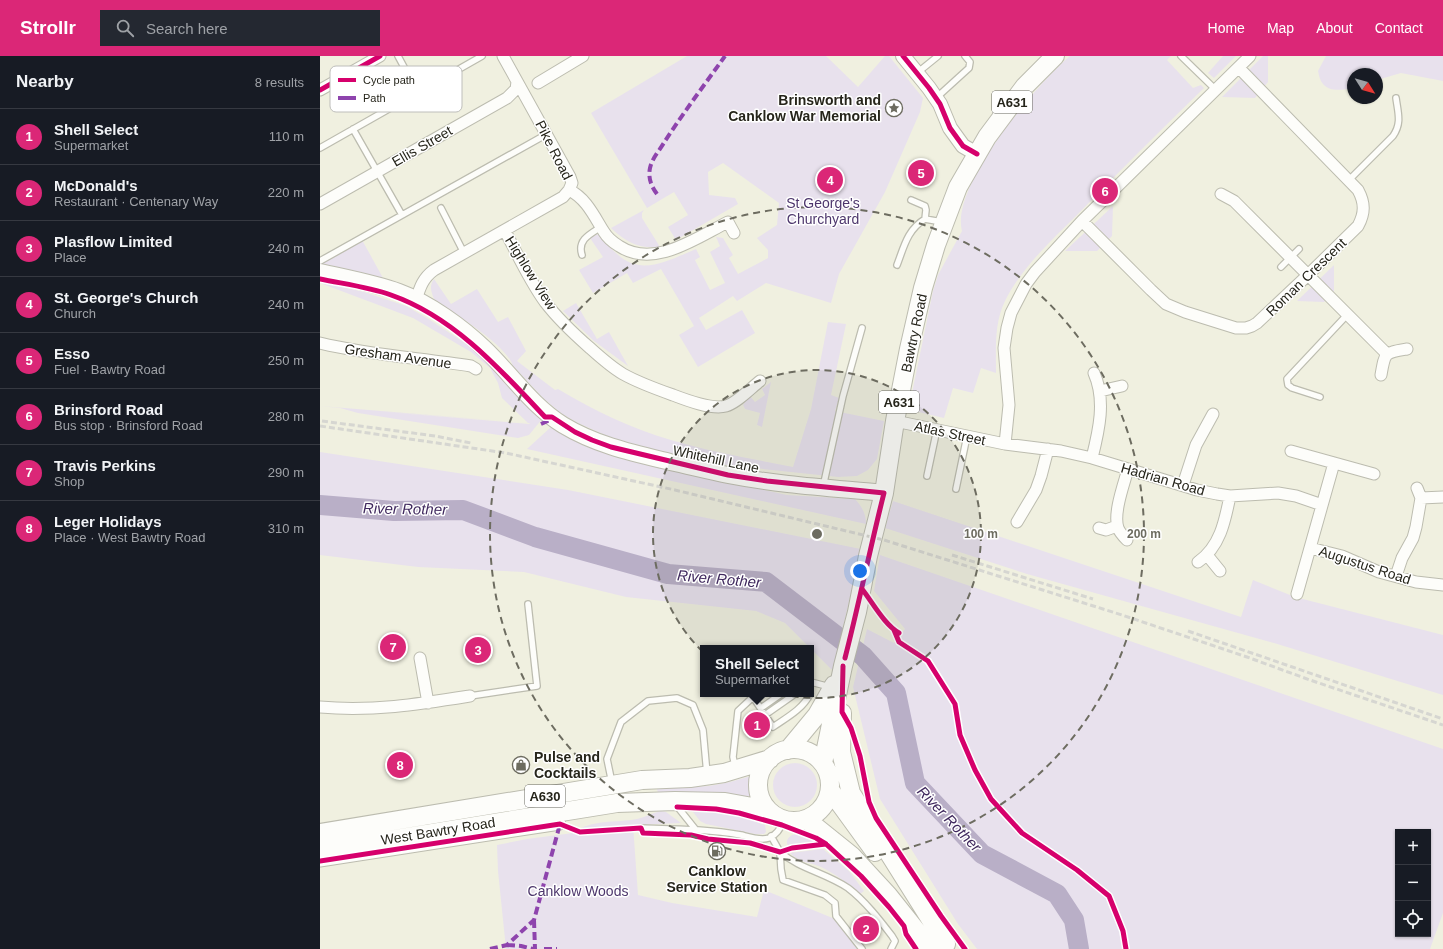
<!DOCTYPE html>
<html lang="en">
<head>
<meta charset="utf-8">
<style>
  body { margin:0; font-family:Helvetica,sans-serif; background:#242831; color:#f1f3f6 }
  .controls { position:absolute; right:12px; bottom:12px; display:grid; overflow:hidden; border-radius:0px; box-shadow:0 1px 3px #0004 }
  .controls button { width:36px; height:36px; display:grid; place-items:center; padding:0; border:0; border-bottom:1px solid #363941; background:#171b24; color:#f1f3f6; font:20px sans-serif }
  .compass { position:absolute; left:1027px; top:12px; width:36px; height:36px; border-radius:50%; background:#171b24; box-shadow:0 1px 3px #0004; rotate:127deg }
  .you { position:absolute; left:540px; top:515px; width:14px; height:14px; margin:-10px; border:3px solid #fff; border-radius:50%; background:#1a73e8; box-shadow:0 0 0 6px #1a73e833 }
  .badge { display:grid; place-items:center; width:26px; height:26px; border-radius:50%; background:#db2777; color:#fff; font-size:13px; font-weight:700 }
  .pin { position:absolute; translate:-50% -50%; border:2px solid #fff; box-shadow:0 1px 4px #0006 }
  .popup { position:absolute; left:380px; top:589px; width:114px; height:52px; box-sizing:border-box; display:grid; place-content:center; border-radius:0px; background:#171b24; filter:drop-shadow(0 1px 3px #0005); font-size:13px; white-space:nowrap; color:#9ea1a6 }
  .popup b { font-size:15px; color:#f1f3f6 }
  .popup::after { content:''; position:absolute; left:50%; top:100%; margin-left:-8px; border:8px solid transparent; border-top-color:#171b24 }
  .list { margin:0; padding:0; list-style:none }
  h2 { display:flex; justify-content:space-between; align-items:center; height:52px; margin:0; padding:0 16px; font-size:17px }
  h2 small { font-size:13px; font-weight:400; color:#9ea1a6 }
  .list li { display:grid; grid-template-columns:26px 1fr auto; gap:12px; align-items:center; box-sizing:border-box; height:56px; padding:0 16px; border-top:1px solid #363941 }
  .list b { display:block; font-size:15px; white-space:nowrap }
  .list p { margin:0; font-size:13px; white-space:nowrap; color:#9ea1a6 }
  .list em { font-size:13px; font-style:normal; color:#9ea1a6 }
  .icon { flex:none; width:22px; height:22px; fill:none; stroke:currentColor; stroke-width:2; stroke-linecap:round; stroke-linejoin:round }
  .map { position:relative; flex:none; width:1123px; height:893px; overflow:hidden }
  header { display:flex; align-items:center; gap:24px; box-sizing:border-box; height:56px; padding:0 20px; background:#db2777; color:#fff }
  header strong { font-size:19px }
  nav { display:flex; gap:22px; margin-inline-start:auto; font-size:14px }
  .search { width:280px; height:36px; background:#242831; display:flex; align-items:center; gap:10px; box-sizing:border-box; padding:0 14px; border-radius:0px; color:#9ea1a6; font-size:15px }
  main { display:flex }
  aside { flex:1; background:#171b24 }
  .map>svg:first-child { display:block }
</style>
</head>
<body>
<header>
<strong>Strollr</strong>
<div class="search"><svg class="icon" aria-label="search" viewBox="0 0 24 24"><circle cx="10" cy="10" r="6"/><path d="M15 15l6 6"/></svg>Search here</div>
<nav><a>Home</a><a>Map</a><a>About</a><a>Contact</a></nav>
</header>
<main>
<aside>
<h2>Nearby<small>8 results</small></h2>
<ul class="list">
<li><span class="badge">1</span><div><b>Shell Select</b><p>Supermarket</p></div><em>110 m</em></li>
<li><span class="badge">2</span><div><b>McDonald's</b><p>Restaurant · Centenary Way</p></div><em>220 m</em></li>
<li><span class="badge">3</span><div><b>Plasflow Limited</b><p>Place</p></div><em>240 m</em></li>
<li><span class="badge">4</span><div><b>St. George's Church</b><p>Church</p></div><em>240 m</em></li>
<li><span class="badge">5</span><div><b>Esso</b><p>Fuel · Bawtry Road</p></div><em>250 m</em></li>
<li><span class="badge">6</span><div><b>Brinsford Road</b><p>Bus stop · Brinsford Road</p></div><em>280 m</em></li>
<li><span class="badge">7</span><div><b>Travis Perkins</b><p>Shop</p></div><em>290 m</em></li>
<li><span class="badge">8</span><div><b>Leger Holidays</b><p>Place · West Bawtry Road</p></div><em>310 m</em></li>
</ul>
</aside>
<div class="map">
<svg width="1123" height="893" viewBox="0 0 1123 893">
  <rect width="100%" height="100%" fill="#f0f0e0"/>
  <!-- green -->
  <path fill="#e8e1ed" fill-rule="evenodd" d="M 367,0 L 506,0 L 538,31 L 565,0 L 569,0 L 603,42 L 600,56 L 565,136 L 519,218 L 511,247 L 446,227 L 417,245 L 413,240 L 379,262 L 386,274 L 422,254 L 435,277 L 378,311 L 359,279 L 374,270 L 341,213 L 313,227 L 307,217 L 273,237 L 259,214 L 283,201 L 270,182 L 278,178 C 287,188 298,202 311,207 C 332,215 356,201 376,193 L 380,201 L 375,204 L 390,234 L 405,227 L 390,196 L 400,190 L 396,181 L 403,182 L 413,199 L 409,202 L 418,218 L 448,202 L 448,194 L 437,182 L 457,169 L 459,147 L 403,107 L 388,116 L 389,139 L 415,142 L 418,148 L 356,184 L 348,171 L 368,159 L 354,136 L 327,152 L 271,57 Z
    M 750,0 L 851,0 L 847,4 L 873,32 L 881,29 L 884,32 C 841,74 798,116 757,159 C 731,185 702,211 685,245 C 674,267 676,293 676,317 L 661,312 L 653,337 L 633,332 L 624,362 L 590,354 L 593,332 L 613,235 L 618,219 L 642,175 C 630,130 717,28 750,0 Z
    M 903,0 L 916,0 L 894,22 L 888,17 Z
    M 943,0 L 948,0 L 948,26 L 935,42 L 902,41 Z
    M 1006,0 L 1123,0 L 1123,25 L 1081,17 L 1057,24 L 1057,18 L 1033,18 L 1033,32 C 1023,34 1007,37 1001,25 C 999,22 999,18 998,15 Z
    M 793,150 L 792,180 L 777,195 L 745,195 Z
    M 324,154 L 322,157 L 322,162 L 340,191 C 318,193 306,186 291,172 Z
    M 41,182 L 63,222 L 0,207 Z
    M 1014,209 L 1014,235 L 1004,246 L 977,245 Z
    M 114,223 L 131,248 L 157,233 L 178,266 L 188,261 L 206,295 L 197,305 L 235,334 L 238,333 C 273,354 312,373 351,384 C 391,396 433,403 473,411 L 491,353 L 508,266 L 526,268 L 511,339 L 519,342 L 515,355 L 564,365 L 557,403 L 548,414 L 537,420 L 518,421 L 387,407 L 296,384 L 258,367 L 242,358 L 224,343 L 193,310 C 186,288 134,258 114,243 C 111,235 109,230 114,223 Z
    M 0,226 L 44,236 L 86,250 L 110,264 L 157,295 L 223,362 L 218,368 L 221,368 L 218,368 L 209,379 L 198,382 L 38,357 L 20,352 L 0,350 L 208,367 L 182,342 L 178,327 L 170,312 L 151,296 L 93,262 L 0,227 ZM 54,355 L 209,367 L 210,368 Z
    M 256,247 L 277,283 L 289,276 L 308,310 L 274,285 L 243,255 Z
    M 451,326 L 442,371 L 437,369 L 440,357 L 425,353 L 423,349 L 430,340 L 435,346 L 445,339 L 442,333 Z
    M 232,370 L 254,382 L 306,403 L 467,439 L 535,443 C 542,451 546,457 546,468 L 207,393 Z
    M 0,396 L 248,434 L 541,493 L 513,615 L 465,567 L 436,555 L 306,541 L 204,516 L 98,511 L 0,499 Z
    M 573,445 L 921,561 L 933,524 L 975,541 L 1123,579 L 1123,639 L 954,587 L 707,518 L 565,472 Z
    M 560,499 L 1123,693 L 1123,857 L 1110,893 L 657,893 L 638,868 L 560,743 L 533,631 L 547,573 L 574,587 L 585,573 L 554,535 ZM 1078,776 L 1108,776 L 1108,878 L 1078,878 Z
    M453 729a22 22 0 1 1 44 0a22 22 0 1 1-44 0Z
    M 431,720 L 429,733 L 432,742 L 339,741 L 337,733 L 389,730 L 410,726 Z
    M 341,755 L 346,756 L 361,767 L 313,769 L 318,839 L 352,847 L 437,861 L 444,834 L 515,863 L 537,893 L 186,893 L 178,815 L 177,789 L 207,783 L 253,777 C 272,763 295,767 317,763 C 325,761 333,757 341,755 Z
    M 373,756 L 399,756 L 429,763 L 445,769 L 446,776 L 444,778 L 435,778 L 386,768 L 380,765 Z
    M 478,778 L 494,784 L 499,787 L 469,791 C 465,786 467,782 472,779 Z
    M 503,793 L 529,815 L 544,835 L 540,838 C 527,827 516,818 501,811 C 489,806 480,807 470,797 Z"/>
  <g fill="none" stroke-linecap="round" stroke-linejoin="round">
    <!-- river -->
    <path stroke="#b9afc7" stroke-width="20" d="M 0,449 L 74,455 L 143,454 L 215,481 L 348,518 L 446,526 L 543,600 L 576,637 L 595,727 L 662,798 L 737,838 L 754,864 L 759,893"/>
    <!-- service casing -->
    <g stroke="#bcbcaf" stroke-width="8">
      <path id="service" d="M 78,0 L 98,37
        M 861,0 L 896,34
        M 597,17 L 618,0
        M 616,42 L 649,12 L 650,6 L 645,0
        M 33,73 L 82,159
        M 0,92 L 162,0
        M 1029,124 L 1073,80 C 1082,67 1078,57 1076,42
        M 591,144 L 605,150 L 606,154 L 605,163
        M 121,152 L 144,197
        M 262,199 C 257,184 270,178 281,171
        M 0,205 L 227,78
        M 577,209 C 584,191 587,174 605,163 L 622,166
        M 961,211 L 979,193
        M 1000,341 L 972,332 L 968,329 L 967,323 L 1027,259
        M 607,420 L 617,373
        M 503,431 L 523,340 L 542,272
        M 636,433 L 647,380
        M 491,626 L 510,631
        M 150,640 L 217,630 L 208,548
        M 441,652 L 461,638
        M 445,659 L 475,638
        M 415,710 L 413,701 L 418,655 L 433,641 L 453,671 C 466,662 483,653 490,638
        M 292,727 L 287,703 L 301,666 L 328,645 L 357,642 L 373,649 L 383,674 L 387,718
        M 356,749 L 376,774
        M 321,772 C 354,773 388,773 421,779 C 429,781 441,785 449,782 C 458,778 460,772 464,764
        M 451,780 L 460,796
        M 542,893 L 516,860 L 515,847 L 505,839 L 463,824 L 461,813 L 460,796 C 480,813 506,817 528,832 C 545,845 559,863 572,880 L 575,885 L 571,893"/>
    </g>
    <!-- minor casing -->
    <g stroke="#bcbcaf" stroke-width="13">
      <path id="minor" d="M 183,0 L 250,121 L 252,127 L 249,134 C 266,142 274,160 284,176 C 287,181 294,187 299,190 C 334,213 376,182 408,166 L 414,177
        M 218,27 L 263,0
        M 0,34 L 60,0
        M 901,138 L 914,145 L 1067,298
        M 0,148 L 187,42 L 196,33 L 197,26
        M 762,165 L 831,234 L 846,248 L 865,256 L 916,272 L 926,272 L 932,270 L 937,267 L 988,219 L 1038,170 C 1045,157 1045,147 1038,134 L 919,12
        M 185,175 C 198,199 209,224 225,246 C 238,263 254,278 270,292 C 280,301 291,311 303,318 C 319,327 336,333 353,339 C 366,344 392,354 406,350 C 417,347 431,332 440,325
        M 96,244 C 100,231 103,222 114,214 L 243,141 L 249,134
        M 0,287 C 49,299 101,302 151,310 L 156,313
        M 1061,319 C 1065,296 1064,297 1087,293
        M 780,335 L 802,330
        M 575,365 L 685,388 L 741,395 L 772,402 L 877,434 L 897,438 L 910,440 L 958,437 L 976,440 L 1002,449
        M 685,388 L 689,349 L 684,292 L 687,272 L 691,257 L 706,228 L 715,216 L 762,165 L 930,0
        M 971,395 L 1054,418
        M 772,402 C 779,374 786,344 774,317
        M 863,429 L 876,389 L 893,358
        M 1101,442 L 1123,441
        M 697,466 L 716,434 L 721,420 L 728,393
        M 779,472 L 786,474 L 797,470
        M 807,484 C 803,480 800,477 798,472 C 793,457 804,428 808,413
        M 990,492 L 1022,500 L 1059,516 L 1096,526 L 1123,529
        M 887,499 L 900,515
        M 878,506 C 900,491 905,465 910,440
        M 1076,520 L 1082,502 L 1093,482 L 1096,471 L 1101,442 L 1097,432
        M 977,538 L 1014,407
        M 100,602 L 108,647
        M 0,651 C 51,656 100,648 150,640
        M 0,805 L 240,768"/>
    </g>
    <!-- tertiary casing -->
    <g stroke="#bcbcaf" stroke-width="16">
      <path id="tertiary" d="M 583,0 L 609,32 L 620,48 L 630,72 L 643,90 L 657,98"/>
    </g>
    <!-- secondary casing -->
    <g stroke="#bcbcaf" stroke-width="18">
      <path id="secondary" d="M 0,216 C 26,222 54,227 79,236 C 109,247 142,271 165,293 C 191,318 212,350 243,369 C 276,389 313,397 350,406 C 369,410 388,415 408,419 C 459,429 512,432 564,437"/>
    </g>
    <!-- primary casing -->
    <g stroke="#bcbcaf" stroke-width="20">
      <path id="primary" d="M 522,657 L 521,696 L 531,737 L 626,888
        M438 729a36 36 0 1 1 72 0a36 36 0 1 1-72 0Z
        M 468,694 L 497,659 L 514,629
        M 503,707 L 523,610 L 537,556 L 548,500 L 564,437 L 575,365 L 589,293 L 603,232 L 616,189 L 638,131 L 667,81 L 705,30 L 735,0
        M 510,734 L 555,796
        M 486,763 L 532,800 L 568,839 L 611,893
        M 0,777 L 322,724 L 370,722 L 404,717 L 450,703
        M 0,795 L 297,747 L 355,745 L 405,746 L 448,754"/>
    </g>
    <!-- service -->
    <use href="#service" stroke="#fdfdfa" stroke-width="5.5"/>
    <!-- minor -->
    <use href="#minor" stroke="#fdfdfa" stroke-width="11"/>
    <!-- tertiary -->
    <use href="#tertiary" stroke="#fdfdfa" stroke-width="14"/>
    <!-- secondary -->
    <use href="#secondary" stroke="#fdfdfa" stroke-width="16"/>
    <!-- primary -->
    <use href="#primary" stroke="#fdfdfa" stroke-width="18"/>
    <!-- rail -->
    <path stroke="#d6d6d1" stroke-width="3" stroke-dasharray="6 3" stroke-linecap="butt" d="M 2,365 L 115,380 L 151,387
      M 0,370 L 186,397 L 355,434 L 564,484 L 802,559 L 927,601 L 990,624 L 1123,669
      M 632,499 L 773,543
      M 868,575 L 1123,663"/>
    <!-- quiet -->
    <path stroke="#8e44ad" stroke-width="4" stroke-dasharray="8 4" stroke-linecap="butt" d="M 337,138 C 331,130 328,122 330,112 C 332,102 340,94 345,85 C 364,56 385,28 405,0
      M 221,368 L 230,364 L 232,361
      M 214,864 L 215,893
      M 187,889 L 201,890 L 213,893
      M 170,893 L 187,889 L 214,864 L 240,768
      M 224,893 L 237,893"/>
    <!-- cycleway casing -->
    <g stroke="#fff" stroke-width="8">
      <path id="cycleway" d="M 583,0 L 609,32 L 620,48 L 630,72 L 643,90 L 657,98
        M 0,34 L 60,0
        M 0,223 C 24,228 49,231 71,239 C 134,261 181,314 225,361 L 232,361 L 255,376 L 272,384 L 291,391 L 408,419 L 447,425 L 564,437 C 550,492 539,548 525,602
        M 542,533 C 553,547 564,568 579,577
        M 574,574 L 579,586 L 608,605 L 635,648 L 640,679 L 655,714 L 671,743 L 702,777 L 757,814 L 789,840 L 803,875 L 806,893
        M 523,610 L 522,656 L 531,672 L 540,700 L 549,746 L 556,762 L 621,860 L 645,893
        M 357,751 L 396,753 L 419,757 L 462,769 L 496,782 L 506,788 L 541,820 L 569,851 L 584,870 L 586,878 L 596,893
        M 0,805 L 240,768 L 260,776 L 321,772 L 323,777 L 371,779 L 388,783 L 430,787 L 460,796 L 472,792 L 506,788"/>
    </g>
    <!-- cycleway -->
    <use href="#cycleway" stroke="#d6006c" stroke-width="5"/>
  </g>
  <!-- distance rings -->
  <circle cx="497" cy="478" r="164" fill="#6d6c60" fill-opacity=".12"/>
  <g fill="none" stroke="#6d6c60" stroke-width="2" stroke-dasharray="7 5">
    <circle cx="497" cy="478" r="164"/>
    <circle cx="497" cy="478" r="327"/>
  </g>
  <!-- icons -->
  <defs>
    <g id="sight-ring" transform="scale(0.9)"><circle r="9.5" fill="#fff" stroke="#6d6c60" stroke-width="1.5"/><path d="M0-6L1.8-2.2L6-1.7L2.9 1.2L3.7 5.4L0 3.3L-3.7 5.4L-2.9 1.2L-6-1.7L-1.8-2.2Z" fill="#6d6c60"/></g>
    <g id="shop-ring" transform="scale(0.9)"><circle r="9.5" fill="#fff" stroke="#6d6c60" stroke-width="1.5"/><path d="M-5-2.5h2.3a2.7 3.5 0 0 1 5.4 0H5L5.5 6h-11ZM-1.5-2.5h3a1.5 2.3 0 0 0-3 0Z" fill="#6d6c60"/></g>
    <g id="fuel-ring" transform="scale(0.9)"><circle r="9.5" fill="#fff" stroke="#6d6c60" stroke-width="1.5"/><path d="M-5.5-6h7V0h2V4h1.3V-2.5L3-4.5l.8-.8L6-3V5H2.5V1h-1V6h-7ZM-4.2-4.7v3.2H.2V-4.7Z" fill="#6d6c60"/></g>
  </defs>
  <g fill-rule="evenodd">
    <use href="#sight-ring" x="574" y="52"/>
    <use href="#shop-ring" x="201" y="709"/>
    <use href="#fuel-ring" x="397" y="795"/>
  </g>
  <g text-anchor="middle" stroke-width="3" stroke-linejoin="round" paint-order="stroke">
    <!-- shield labels -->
    <g fill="#fff" stroke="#67665f" stroke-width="1">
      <rect x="672" y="35" width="40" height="22" rx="3"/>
      <rect x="559" y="335" width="40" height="22" rx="3"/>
      <rect x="205" y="729" width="40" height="22" rx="3"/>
    </g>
    <g font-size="13" font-weight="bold" fill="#26251b">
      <text x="692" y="51">A631</text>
      <text x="579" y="351">A631</text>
      <text x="225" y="745">A630</text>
    </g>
    <!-- poi labels -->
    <g font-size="14" font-weight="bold" fill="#26251b" stroke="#fff" text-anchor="end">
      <text x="561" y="49">Brinsworth and<tspan x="561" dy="16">Canklow War Memorial</tspan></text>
      <text x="214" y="706" text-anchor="start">Pulse and<tspan x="214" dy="16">Cocktails</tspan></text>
      <text x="397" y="820" text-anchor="middle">Canklow<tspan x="397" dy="16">Service Station</tspan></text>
    </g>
    <!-- street labels -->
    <g font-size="14" fill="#26251b" stroke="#fff">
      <text transform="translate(102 90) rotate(-30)" y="5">Ellis Street</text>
      <text transform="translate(234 94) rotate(63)" y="5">Pike Road</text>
      <text transform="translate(211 217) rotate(58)" y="5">Highlow View</text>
      <text transform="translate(986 221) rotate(-44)" y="5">Roman Crescent</text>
      <text transform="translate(594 277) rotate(-78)" y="5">Bawtry Road</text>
      <text transform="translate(78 300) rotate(8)" y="5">Gresham Avenue</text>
      <text transform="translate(630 377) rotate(12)" y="5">Atlas Street</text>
      <text transform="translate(396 403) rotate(12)" y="5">Whitehill Lane</text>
      <text transform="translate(843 423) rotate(16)" y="5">Hadrian Road</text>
      <text transform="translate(1045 509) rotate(18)" y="5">Augustus Road</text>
      <text transform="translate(118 775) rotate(-9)" y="5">West Bawtry Road</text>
    </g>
    <!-- park labels -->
    <g font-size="14" fill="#4d366c" stroke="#fff">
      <text x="503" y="152">St George's<tspan x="503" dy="16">Churchyard</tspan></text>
      <text x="258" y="840">Canklow Woods</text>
    </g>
    <!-- water labels -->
    <g font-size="15" font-style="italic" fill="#40295e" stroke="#fff">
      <text transform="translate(85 453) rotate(1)" y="5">River Rother</text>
      <text transform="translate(399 523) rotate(5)" y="5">River Rother</text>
      <text transform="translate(629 763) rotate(46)" y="5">River Rother</text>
    </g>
  </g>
  <!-- legend -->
  <rect x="10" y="10" width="132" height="46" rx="6" fill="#fff" stroke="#bebebb" stroke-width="1"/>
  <rect x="18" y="22" width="18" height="4" fill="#d6006c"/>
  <rect x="18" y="40" width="18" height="4" fill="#8e44ad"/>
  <g font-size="11" fill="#26251b">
    <text x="43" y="28">Cycle path</text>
    <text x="43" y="46">Path</text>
  </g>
  <circle cx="497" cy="478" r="6" fill="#6d6c60" stroke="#fff" stroke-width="2"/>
  <g font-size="12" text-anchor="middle" font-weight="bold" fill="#6d6c60" stroke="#fff" stroke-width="3" stroke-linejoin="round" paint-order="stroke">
    <text x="661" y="482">100 m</text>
    <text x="824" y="482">200 m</text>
  </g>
</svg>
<div class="controls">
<button>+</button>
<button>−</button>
<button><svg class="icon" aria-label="locate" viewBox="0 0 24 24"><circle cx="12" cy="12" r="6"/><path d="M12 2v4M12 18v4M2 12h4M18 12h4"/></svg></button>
</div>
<svg class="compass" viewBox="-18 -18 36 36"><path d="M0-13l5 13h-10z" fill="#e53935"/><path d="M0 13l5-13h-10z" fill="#9ea1a6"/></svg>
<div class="you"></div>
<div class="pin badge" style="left:437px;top:669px">1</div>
<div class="popup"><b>Shell Select</b>Supermarket</div>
<div class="pin badge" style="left:546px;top:873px">2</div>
<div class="pin badge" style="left:158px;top:594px">3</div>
<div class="pin badge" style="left:510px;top:124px">4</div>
<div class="pin badge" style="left:601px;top:117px">5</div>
<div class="pin badge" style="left:785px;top:135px">6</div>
<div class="pin badge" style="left:73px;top:591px">7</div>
<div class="pin badge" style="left:80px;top:709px">8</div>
</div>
</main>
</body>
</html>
